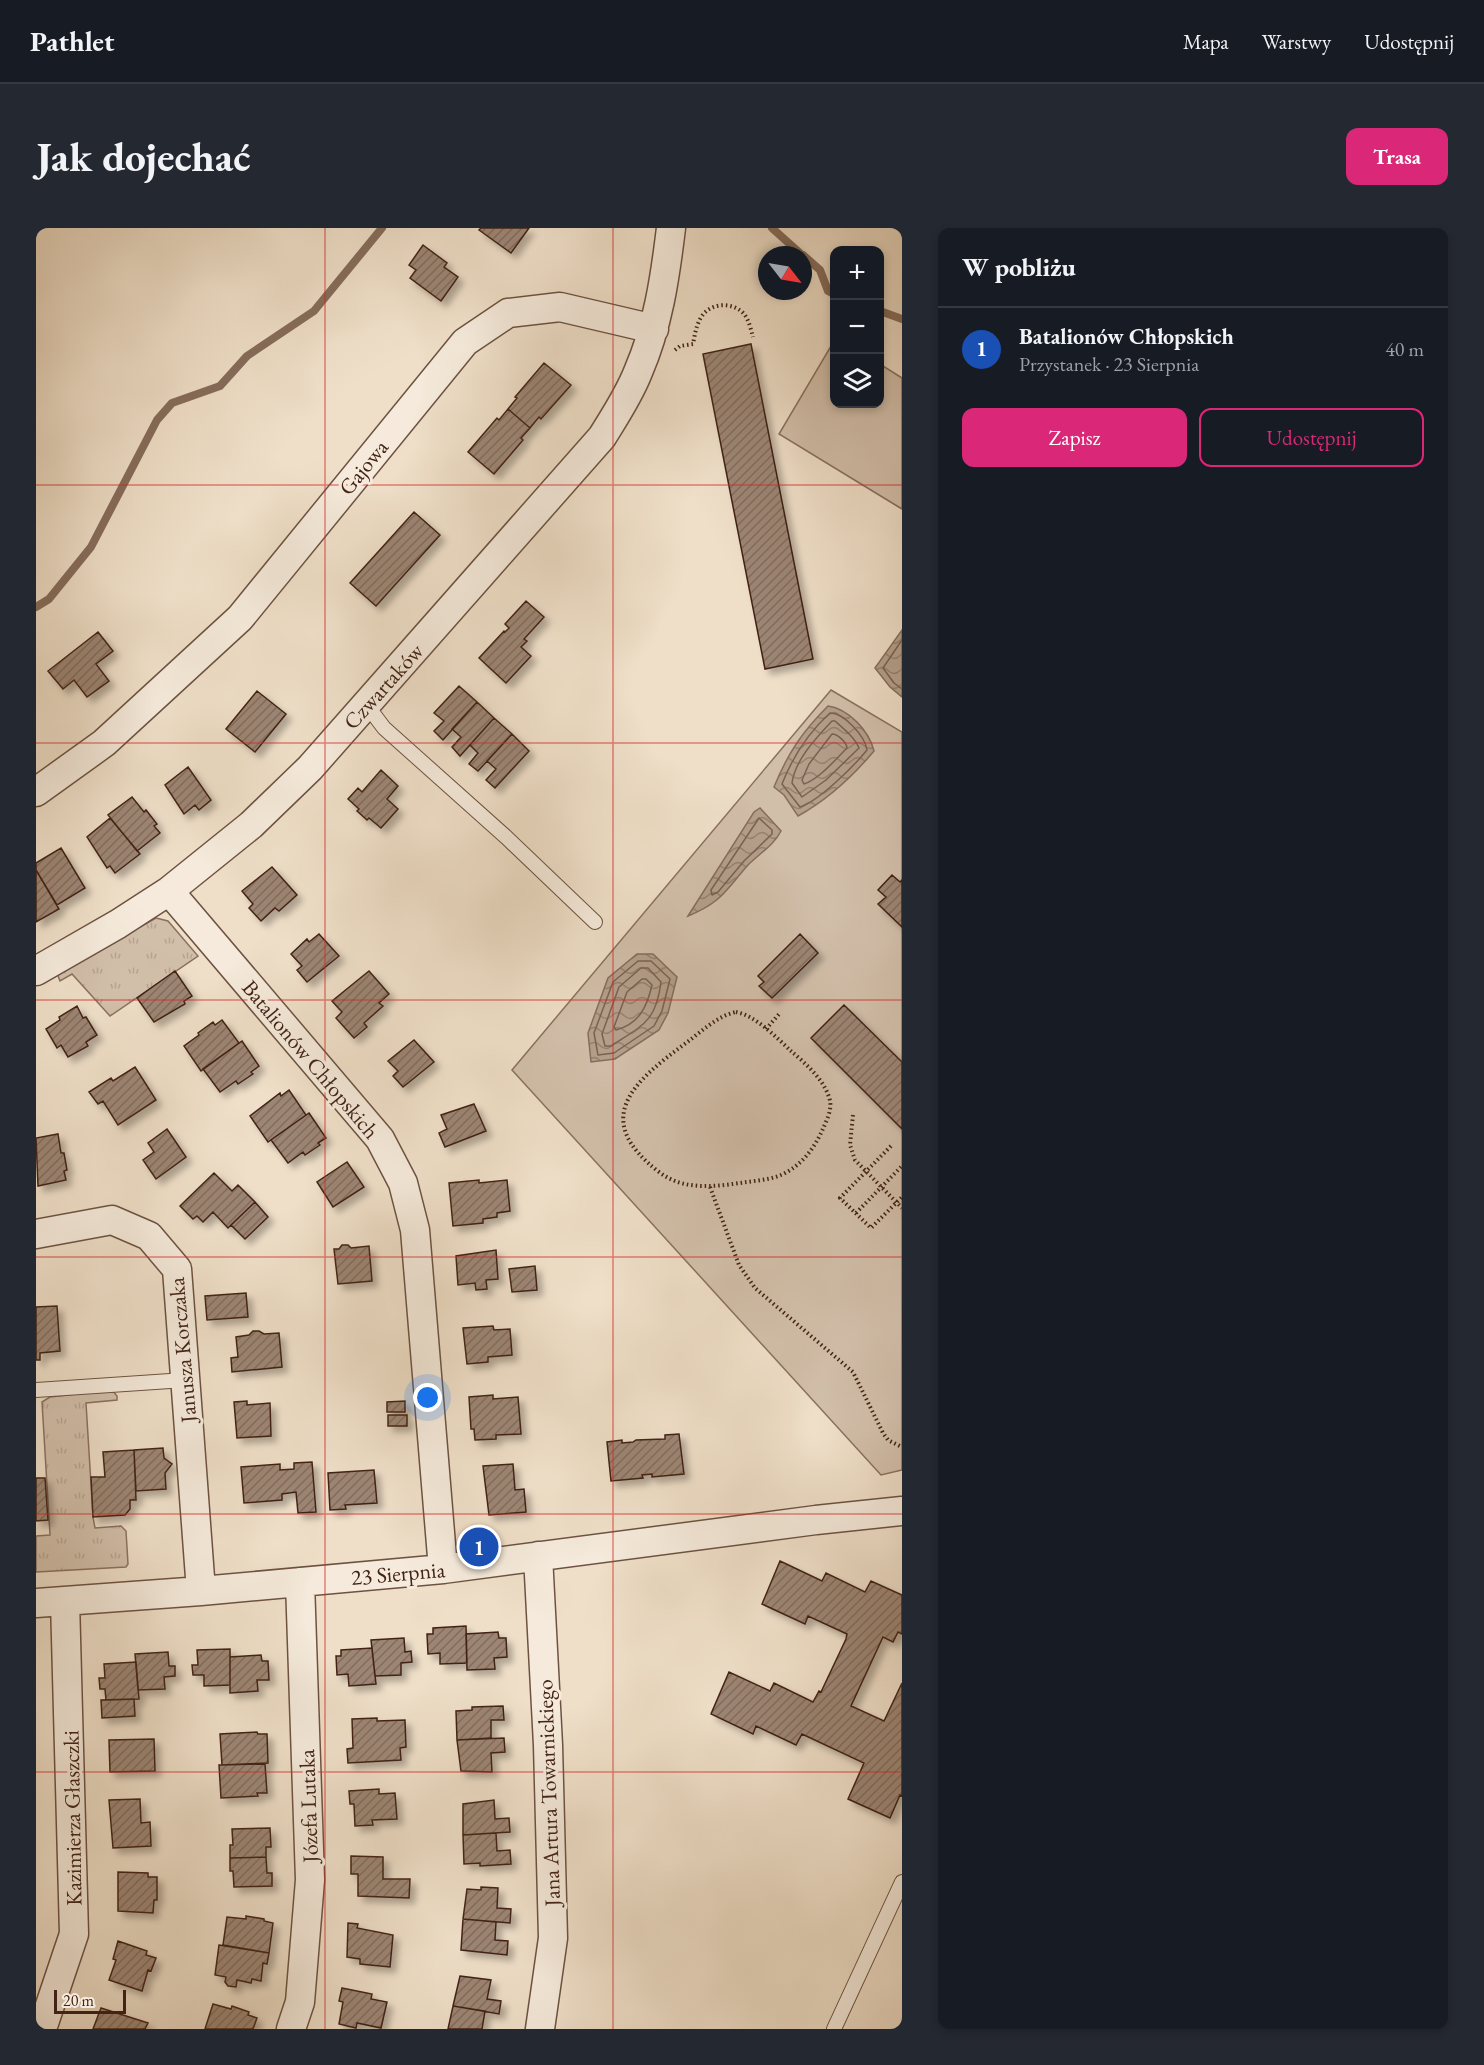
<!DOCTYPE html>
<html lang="pl">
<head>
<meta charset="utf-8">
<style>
  body { margin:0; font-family:"EB Garamond",serif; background:#242831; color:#f1f3f6 }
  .controls { position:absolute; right:18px; top:18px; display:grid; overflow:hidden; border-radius:12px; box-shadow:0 3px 9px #0003 }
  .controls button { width:54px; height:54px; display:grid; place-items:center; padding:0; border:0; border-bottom:2px solid #363941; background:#171b24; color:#f1f3f6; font:30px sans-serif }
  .compass { position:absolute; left:722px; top:18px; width:54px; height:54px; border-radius:50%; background:#171b24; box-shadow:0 3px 9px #0003; rotate:121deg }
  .scale { position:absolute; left:18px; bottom:15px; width:72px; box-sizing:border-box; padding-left:6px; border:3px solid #422316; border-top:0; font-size:16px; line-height:21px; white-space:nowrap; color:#422316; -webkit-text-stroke:4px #f5eadb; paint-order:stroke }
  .you { position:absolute; left:392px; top:1170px; width:21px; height:21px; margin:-15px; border:4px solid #fff; border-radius:50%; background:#1a73e8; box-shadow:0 0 0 9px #1a73e833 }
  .badge { display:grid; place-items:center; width:39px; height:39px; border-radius:50%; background:#db2777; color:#fff; font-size:20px; font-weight:700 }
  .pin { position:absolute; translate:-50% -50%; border:3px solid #fff; box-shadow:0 2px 6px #0006 }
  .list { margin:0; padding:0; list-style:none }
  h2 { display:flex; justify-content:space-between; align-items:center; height:78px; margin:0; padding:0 24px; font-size:26px }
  h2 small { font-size:20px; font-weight:400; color:#9ea1a6 }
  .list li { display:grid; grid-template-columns:39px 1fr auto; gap:18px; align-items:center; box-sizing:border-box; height:84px; padding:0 24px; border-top:2px solid #363941 }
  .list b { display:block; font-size:22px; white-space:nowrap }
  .list p { margin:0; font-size:20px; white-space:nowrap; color:#9ea1a6 }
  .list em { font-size:20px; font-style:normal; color:#9ea1a6 }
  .actions { display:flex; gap:12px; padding:18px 24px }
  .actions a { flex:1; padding:14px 0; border:2px solid #db2777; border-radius:12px; text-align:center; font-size:21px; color:#db2777 }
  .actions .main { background:#db2777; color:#fff }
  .icon { flex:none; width:33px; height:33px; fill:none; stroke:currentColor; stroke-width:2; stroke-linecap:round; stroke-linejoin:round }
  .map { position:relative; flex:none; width:866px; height:1801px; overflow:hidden; border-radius:12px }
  header { display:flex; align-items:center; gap:36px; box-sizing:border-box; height:84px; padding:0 30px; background:#171b24; border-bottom:2px solid #363941 }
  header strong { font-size:28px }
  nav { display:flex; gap:33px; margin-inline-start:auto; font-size:21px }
  .intro { display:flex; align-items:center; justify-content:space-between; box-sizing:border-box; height:144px; padding:0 36px }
  h1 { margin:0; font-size:42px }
  .button { padding:15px 27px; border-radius:12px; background:#db2777; color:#fff; font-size:21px; font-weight:700 }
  main { display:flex; gap:36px; padding:0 36px }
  aside { flex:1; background:#171b24; border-radius:12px; box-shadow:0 3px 9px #0003 }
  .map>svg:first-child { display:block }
</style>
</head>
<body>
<header>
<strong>Pathlet</strong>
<nav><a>Mapa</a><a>Warstwy</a><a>Udostępnij</a></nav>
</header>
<div class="intro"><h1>Jak dojechać</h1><a class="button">Trasa</a></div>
<main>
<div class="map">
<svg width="866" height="1801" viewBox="0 0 866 1801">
  <defs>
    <pattern id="grass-tufts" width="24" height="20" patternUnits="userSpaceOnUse" patternTransform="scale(1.5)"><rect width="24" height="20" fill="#d2bfaa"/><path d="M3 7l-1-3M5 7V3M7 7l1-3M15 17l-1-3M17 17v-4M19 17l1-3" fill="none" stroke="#b6a492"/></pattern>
    <pattern id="water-waves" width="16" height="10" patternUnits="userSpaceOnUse" patternTransform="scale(1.5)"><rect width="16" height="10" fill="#b49f8b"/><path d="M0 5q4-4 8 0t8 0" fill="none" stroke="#948171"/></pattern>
    <pattern id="building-hatch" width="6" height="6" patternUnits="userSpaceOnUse" patternTransform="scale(1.5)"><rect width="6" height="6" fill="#9c8573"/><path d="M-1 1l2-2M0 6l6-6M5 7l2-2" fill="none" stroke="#816c5d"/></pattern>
    <filter id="shadow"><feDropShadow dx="5.5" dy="5.5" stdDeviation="3" flood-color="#0004"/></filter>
  </defs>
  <rect width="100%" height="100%" fill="#efdfc8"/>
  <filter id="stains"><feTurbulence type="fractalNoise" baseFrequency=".00333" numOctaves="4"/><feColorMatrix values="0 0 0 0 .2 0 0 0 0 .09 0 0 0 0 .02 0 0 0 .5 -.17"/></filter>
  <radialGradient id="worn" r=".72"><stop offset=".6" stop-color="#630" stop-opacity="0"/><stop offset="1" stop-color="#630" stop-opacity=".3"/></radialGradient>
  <!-- grass -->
  <path fill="url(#grass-tufts)" stroke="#8a7160" stroke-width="1.5" d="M 120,690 L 132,693 L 162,728 L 74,788 L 36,746 L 24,753 L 21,745 Z
    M 76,1162 L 81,1168 L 81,1172 L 50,1175 L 57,1289 L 59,1300 L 85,1298 L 90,1303 L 92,1336 L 90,1339 L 0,1344 L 0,1308 L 14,1307 L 6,1174 L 14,1169 Z"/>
  <!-- green -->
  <path fill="#d2bfaa" stroke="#8a7160" stroke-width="1.5" d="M 798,113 L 798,176 L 844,176 L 844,136 L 866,150 L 866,281 L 743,206 Z
    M 795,462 L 866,504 L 866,1242 L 845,1247 L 476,842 Z"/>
  <!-- water -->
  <path fill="url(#water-waves)" stroke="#866d5c" stroke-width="1.5" d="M 866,402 L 866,469 L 854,459 L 839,440 Z
    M 792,478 C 813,481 833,503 838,523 C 817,548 791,572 762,588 L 748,567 L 738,559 C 752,525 766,504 792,478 Z
    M 724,580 L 745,603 C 738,617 723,626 712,637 C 689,663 686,674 652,688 L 718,584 Z
    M 601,726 L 617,726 L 641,749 L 632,785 L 623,802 L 579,831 L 555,834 L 552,805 L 572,750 Z"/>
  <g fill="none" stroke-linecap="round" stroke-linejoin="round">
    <!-- shore -->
    <path stroke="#7b6150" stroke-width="1.5" d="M 866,412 L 847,440 L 858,455 L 866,461
      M 794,485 C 808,485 829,508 831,522 C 818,538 783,573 764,579 L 746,556 C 757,528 772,505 794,485 Z
      M 796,493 L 799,493 C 808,501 819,510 823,520 L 790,552 L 766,569 L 756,555 C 759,532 780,510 796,493 Z
      M 796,506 C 802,506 811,515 811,520 C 799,532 783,551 768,556 L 766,552 L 773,536 Z
      M 723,590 L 736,602 L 736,606 L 708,633 L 682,664 L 676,667 L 675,662 Z
      M 602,733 L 615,733 L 634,751 L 626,783 L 618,798 L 578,825 L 562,827 L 558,805 L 577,754 Z
      M 605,740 L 612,740 L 625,754 C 620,794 607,797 575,818 L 569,818 L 566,806 L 583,759 Z
      M 606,751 L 610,751 L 616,757 C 611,779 603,796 580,802 L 578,799 L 591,764 Z"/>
    <!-- stream -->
    <path stroke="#866d5c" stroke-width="8" d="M 736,0 L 766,27
      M 767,27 L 784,42 L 792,63 L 798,66
      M 844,83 L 866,91
      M 0,379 L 13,371 L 55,319 L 121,192 L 136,175 L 184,158 L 211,128 L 278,83 L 346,0"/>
  </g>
  <!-- building -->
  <path fill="url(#building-hatch)" stroke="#422316" stroke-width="1.5" filter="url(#shadow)" d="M 445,0 L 493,0 L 475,25 L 443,2 Z
    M 387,17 L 411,35 L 408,39 L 422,49 L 405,73 L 374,50 L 380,42 L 373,37 Z
    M 715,116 L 777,431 L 729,441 L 667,126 Z
    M 508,135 L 535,157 L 505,191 L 503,189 L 494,200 L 472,181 L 481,170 L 479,169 Z
    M 472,181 L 494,200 L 485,210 L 487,212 L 458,246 L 432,224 L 461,190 L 463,192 Z
    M 378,284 L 404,307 L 340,378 L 314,355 Z
    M 490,373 L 508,389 L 488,411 L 491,413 L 485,419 L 495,428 L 470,455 L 443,430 L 468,403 L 469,404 L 473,400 L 469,396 Z
    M 62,404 L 77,423 L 60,436 L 73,453 L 51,469 L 38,452 L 27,461 L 12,443 Z
    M 423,458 L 441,474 L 407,512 L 398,503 L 408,493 L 398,485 Z
    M 221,463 L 250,486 L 219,524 L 190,501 Z
    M 441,474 L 458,490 L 424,528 L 416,519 L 425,509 L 416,501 Z
    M 458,490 L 476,506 L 442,543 L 433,536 L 442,525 L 434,517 Z
    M 476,506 L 493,523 L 459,560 L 450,552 L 460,541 L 451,533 Z
    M 152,539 L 175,572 L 163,582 L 159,577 L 148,586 L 129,557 Z
    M 345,542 L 362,558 L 351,571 L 362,581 L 345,600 L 333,590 L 331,592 L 321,583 L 323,581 L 312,571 L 322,560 L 326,564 Z
    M 96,569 L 108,584 L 110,582 L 121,596 L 118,598 L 124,605 L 101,623 L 72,587 Z
    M 74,590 L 104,626 L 79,645 L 74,638 L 71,640 L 51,609 Z
    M 25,620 L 49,660 L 21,677 L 0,642 L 0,635 Z
    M 236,639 L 261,667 L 243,683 L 239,680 L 225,693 L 213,680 L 217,676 L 206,663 Z
    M 0,642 L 23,681 L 0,694 Z
    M 856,647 L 864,654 L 866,652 L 866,699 L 842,676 L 850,669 L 842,662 Z
    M 283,706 L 303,728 L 271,754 L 261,742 L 266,738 L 255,726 L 271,711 L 273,714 Z
    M 764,706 L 782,725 L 736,770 L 723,758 L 728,754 L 722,748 Z
    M 139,743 L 156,768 L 148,773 L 149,776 L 118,794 L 101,770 Z
    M 333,743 L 353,766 L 343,775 L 347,778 L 328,795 L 331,799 L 318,810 L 300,790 L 306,784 L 296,773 Z
    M 808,777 L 866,834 L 866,901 L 775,810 Z
    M 41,778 L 47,790 L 50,789 L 61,807 L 50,814 L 52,818 L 32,829 L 25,817 L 21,820 L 10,801 L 24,792 L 23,789 Z
    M 186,792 L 203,815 L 165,843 L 148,818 L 163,807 L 162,805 L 177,794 L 179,797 Z
    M 378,812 L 398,834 L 367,859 L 357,848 L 362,843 L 352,833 Z
    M 206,813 L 223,838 L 215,844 L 217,846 L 202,856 L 200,853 L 184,864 L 167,841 Z
    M 99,839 L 120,872 L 82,897 L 67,873 L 62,876 L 53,864 L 75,850 L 77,853 Z
    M 253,862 L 270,887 L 232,914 L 214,888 L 244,865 L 245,868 Z
    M 438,876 L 450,903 L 409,919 L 403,905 L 411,901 L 405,887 Z
    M 273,885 L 290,910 L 282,915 L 284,917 L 269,927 L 267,924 L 252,935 L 235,912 Z
    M 131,901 L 150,929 L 120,951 L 107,932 L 118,924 L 112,915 Z
    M 22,906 L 25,925 L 28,925 L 31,942 L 28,943 L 30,952 L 2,958 L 0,910 Z
    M 311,934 L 328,959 L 297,979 L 281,954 Z
    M 178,945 L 196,963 L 202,957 L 219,974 L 192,1000 L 177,984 L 167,994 L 161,988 L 157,991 L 144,978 Z
    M 443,952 L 443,955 L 471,952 L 474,983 L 461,985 L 461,989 L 447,991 L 447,995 L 417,998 L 413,955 Z
    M 219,974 L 232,989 L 209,1011 L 195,997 Z
    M 306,1017 L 312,1017 L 315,1020 L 333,1018 L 336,1053 L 302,1056 L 298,1021 L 303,1021 Z
    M 460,1022 L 462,1051 L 450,1052 L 451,1061 L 440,1062 L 439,1055 L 422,1057 L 420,1028 Z
    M 499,1038 L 501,1062 L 476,1064 L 473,1041 Z
    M 210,1065 L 212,1089 L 171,1092 L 169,1068 Z
    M 21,1078 L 24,1123 L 4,1125 L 4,1132 L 0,1132 L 0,1079 Z
    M 457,1098 L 458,1102 L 474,1101 L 476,1127 L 452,1129 L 452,1134 L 431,1136 L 427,1100 Z
    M 217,1103 L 223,1103 L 228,1106 L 243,1105 L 246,1139 L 196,1144 L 195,1130 L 202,1129 L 200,1109 L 213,1107 Z
    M 457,1167 L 457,1171 L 482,1169 L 485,1206 L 460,1207 L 460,1211 L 439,1212 L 438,1201 L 435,1201 L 433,1169 Z
    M 211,1173 L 211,1177 L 234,1175 L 235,1208 L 201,1210 L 198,1174 Z
    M 369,1173 L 369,1184 L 351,1184 L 351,1174 Z
    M 352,1187 L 371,1187 L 371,1198 L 352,1198 Z
    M 643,1206 L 648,1246 L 616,1249 L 616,1246 L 606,1247 L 607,1250 L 575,1253 L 571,1214 L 586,1212 L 586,1215 L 597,1214 L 600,1212 L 629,1211 L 629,1207 Z
    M 127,1220 L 128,1230 L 136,1236 L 129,1245 L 130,1261 L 100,1263 L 98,1222 Z
    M 98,1222 L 100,1272 L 94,1272 L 94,1281 L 89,1287 L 57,1289 L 55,1249 L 69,1249 L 67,1224 Z
    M 276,1234 L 280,1284 L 262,1285 L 260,1264 L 246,1266 L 246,1272 L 208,1275 L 205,1239 L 244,1236 L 244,1242 L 258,1241 L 258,1235 Z
    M 477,1236 L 479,1262 L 488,1261 L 490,1284 L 453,1287 L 447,1238 Z
    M 338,1242 L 341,1275 L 309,1277 L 310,1281 L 294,1282 L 292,1245 Z
    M 0,1250 L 9,1250 L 12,1292 L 0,1293 Z
    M 744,1333 L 786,1353 L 790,1345 L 829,1364 L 835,1353 L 866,1367 L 866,1406 L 862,1404 L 857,1414 L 847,1409 L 815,1478 L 848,1493 L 866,1455 L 866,1568 L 864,1567 L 854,1590 L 812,1571 L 828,1535 L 766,1506 L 760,1517 L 720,1498 L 717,1506 L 675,1486 L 693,1444 L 734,1463 L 738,1455 L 777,1474 L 783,1463 L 785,1464 L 810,1411 L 811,1406 L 772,1388 L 769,1396 L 726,1376 Z
    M 430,1398 L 431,1435 L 404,1436 L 404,1425 L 392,1426 L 391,1406 L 397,1406 L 397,1400 Z
    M 462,1404 L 463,1410 L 470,1410 L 471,1429 L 458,1430 L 459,1441 L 431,1442 L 430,1406 Z
    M 368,1410 L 369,1424 L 375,1423 L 376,1434 L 365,1435 L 365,1447 L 339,1448 L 335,1412 Z
    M 336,1420 L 340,1456 L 313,1458 L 312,1446 L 301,1447 L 300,1428 L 305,1428 L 305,1422 Z
    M 194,1421 L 194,1457 L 168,1458 L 168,1447 L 157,1447 L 156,1437 L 162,1437 L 161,1422 Z
    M 132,1424 L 133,1438 L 139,1438 L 139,1448 L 128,1449 L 129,1461 L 102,1462 L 99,1426 Z
    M 225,1427 L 226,1433 L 232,1433 L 233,1452 L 221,1452 L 222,1463 L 194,1465 L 194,1429 Z
    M 100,1434 L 103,1471 L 70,1472 L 69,1461 L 64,1461 L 63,1450 L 69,1450 L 68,1436 Z
    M 98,1471 L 99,1488 L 66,1490 L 65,1472 Z
    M 467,1478 L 468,1492 L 455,1492 L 455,1510 L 421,1512 L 420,1483 L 436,1482 L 436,1479 Z
    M 341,1490 L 341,1493 L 369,1492 L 370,1519 L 364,1520 L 365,1532 L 312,1535 L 311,1521 L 317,1520 L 316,1491 Z
    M 221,1504 L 222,1506 L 231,1506 L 232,1535 L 186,1537 L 184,1506 Z
    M 468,1510 L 469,1524 L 455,1525 L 456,1544 L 425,1543 L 421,1512 Z
    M 118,1511 L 119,1543 L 74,1544 L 73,1512 Z
    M 229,1536 L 231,1565 L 221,1565 L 222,1568 L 185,1570 L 183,1537 Z
    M 343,1561 L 343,1566 L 359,1565 L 361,1591 L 336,1592 L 337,1597 L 319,1598 L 318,1576 L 314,1576 L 313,1563 Z
    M 104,1571 L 105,1595 L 114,1594 L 115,1618 L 77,1620 L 73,1572 Z
    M 458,1572 L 459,1591 L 473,1590 L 474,1604 L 427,1607 L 427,1576 Z
    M 234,1600 L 235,1619 L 230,1619 L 230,1629 L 194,1630 L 194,1617 L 197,1617 L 196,1601 Z
    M 460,1605 L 461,1623 L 474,1622 L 475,1636 L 444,1638 L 444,1635 L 428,1636 L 427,1607 Z
    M 315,1628 L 347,1629 L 347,1651 L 374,1651 L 373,1670 L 322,1668 L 322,1646 L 315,1646 Z
    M 230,1629 L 231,1645 L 236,1645 L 236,1658 L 198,1659 L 197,1643 L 194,1643 L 194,1630 Z
    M 82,1644 L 112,1645 L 112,1649 L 121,1649 L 121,1672 L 118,1672 L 117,1685 L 82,1683 Z
    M 445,1659 L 462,1660 L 461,1680 L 475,1681 L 474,1695 L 427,1691 L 431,1661 L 445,1662 Z
    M 210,1688 L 228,1691 L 228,1693 L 237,1695 L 233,1725 L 187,1717 L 191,1689 L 210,1691 Z
    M 427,1691 L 460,1694 L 459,1712 L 472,1713 L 471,1727 L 425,1722 Z
    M 312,1695 L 322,1696 L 321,1700 L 357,1707 L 354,1739 L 324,1736 L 324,1731 L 311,1729 Z
    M 82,1713 L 111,1723 L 110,1727 L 120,1730 L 115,1743 L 112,1742 L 106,1763 L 73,1752 L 80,1732 L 77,1731 Z
    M 183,1717 L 233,1725 L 231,1736 L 227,1735 L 225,1753 L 216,1751 L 215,1755 L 201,1752 L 200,1759 L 192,1758 L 189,1754 L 190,1749 L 179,1747 Z
    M 424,1748 L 455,1752 L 451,1771 L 465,1773 L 463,1786 L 417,1778 Z
    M 306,1760 L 336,1766 L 335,1771 L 351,1774 L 345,1800 L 321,1795 L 320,1800 L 303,1796 L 307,1774 L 303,1773 Z
    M 177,1776 L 195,1781 L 196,1778 L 213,1784 L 212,1787 L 221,1790 L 217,1801 L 169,1801 Z
    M 417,1778 L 449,1783 L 446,1801 L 412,1801 Z
    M 65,1780 L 112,1795 L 109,1801 L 57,1801 Z"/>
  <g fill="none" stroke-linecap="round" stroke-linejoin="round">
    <!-- lane casing -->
    <g stroke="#6d5242" stroke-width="16">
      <path id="lane" d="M 330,476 L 348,500 L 470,609 L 559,694
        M 0,1162 L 149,1152
        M 798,1801 L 866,1654"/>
    </g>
    <!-- street casing -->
    <g stroke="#6d5242" stroke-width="31">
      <path id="street" d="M 0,564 L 68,515 L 204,390 L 429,114 L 472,85 L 524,79 L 618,101
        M 133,663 L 344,911 L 367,955 L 379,1002 L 407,1341
        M 0,743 L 82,696 L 133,663 L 215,597 L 274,540 L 566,209 C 579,188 593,167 602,144 C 622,98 629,50 635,0
        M 0,1006 L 76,992 L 113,1008 L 141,1041 L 165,1363
        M 502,1328 L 512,1517 L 517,1710 L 504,1801
        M 0,1375 L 165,1363 L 407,1341 L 780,1292 L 866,1283
        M 4,1801 L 8,1795 L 38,1706 L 29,1373
        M 255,1801 L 264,1774 L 274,1652 L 264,1354"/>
    </g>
    <!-- path -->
    <path stroke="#422316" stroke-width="4" stroke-dasharray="1.5 3" stroke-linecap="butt" d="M 639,122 L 644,118 L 657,116 C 659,106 660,97 666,88 C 675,74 698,74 708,86 C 713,92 715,102 717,109
      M 700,784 C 720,788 740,809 755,823 C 769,835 790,853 794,873 C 796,882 790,894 786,903 C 778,920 768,934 751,944 C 739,951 725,952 711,954 C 682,958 649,964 623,944 C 554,891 597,854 650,815 C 665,804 681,788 700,784 Z
      M 730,801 L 744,785
      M 817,887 L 814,917 L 819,932 L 866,980
      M 855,918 L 804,970 L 835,1000 L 866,969
      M 674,959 L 703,1037 L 719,1060 L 817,1144 L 847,1205 L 852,1212 L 866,1219
      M 820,985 L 866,938"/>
    <!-- lane -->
    <use href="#lane" stroke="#f5eadb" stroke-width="14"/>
    <!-- street -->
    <use href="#street" stroke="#f5eadb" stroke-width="28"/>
  </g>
  <!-- grid -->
  <path fill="none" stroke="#d62828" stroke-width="1.5" stroke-opacity="0.55" d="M 289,0 L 289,1801M 577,0 L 577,1801M 0,257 L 866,257M 0,515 L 866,515M 0,772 L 866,772M 0,1029 L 866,1029M 0,1286 L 866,1286M 0,1544 L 866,1544"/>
  <g text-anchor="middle" stroke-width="6" stroke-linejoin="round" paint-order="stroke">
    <!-- street labels -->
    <g font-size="22" fill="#422316" stroke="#f5eadb">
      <text transform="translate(327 239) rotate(-51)" y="8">Gajowa</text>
      <text transform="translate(347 458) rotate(-48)" y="8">Czwartaków</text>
      <text transform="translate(275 831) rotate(50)" y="8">Batalionów Chłopskich</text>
      <text transform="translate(146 1122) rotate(-95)" y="8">Janusza Korczaka</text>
      <text transform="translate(362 1345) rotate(-5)" y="8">23 Sierpnia</text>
      <text transform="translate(512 1565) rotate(-92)" y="8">Jana Artura Towarnickiego</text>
      <text transform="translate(272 1578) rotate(-92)" y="8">Józefa Lutaka</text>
      <text transform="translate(36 1590) rotate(-91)" y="8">Kazimierza Głaszczki</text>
    </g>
  </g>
  <rect width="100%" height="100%" filter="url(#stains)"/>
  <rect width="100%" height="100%" fill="url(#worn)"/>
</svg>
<div class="controls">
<button>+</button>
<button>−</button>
<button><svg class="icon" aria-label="layers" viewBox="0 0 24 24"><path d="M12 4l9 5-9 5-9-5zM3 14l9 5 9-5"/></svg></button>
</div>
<svg class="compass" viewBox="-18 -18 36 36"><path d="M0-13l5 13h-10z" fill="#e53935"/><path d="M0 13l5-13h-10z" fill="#9ea1a6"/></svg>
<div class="scale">20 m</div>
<div class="you"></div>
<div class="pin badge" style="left:443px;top:1319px;background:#1a4fb4">1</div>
</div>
<aside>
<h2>W pobliżu<small></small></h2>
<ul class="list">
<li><span class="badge" style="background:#1a4fb4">1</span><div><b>Batalionów Chłopskich</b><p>Przystanek · 23 Sierpnia</p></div><em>40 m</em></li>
</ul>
<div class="actions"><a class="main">Zapisz</a><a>Udostępnij</a></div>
</aside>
</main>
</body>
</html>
